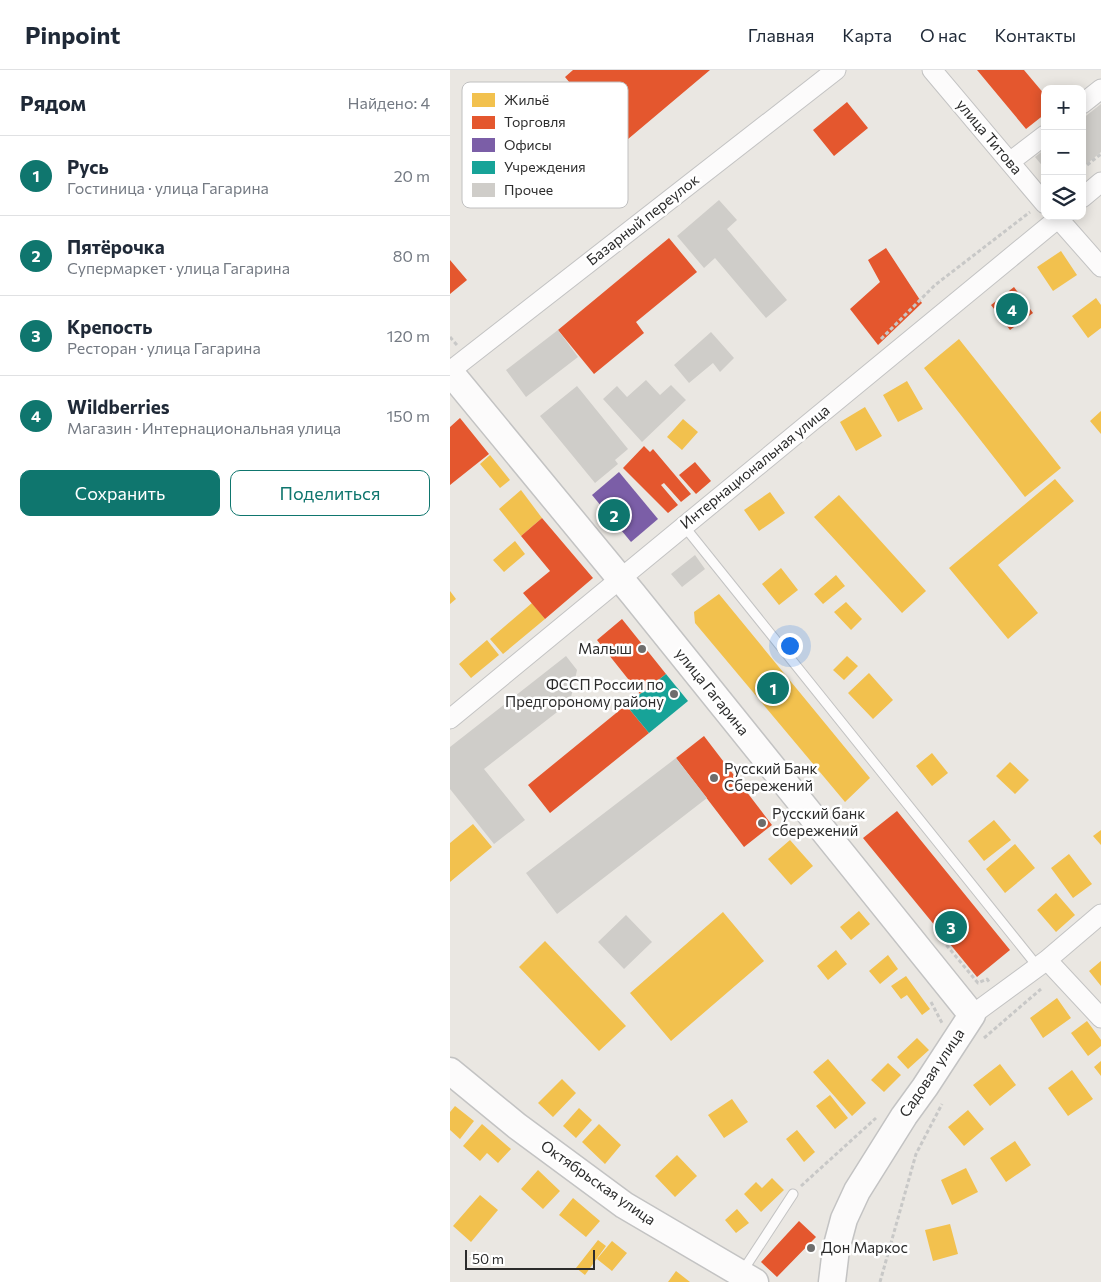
<!DOCTYPE html>
<html lang="ru">
<head>
<meta charset="utf-8">
<style>
  body { margin:0; font-family:Commissioner,sans-serif; background:#f2f2f3; color:#1f2937 }
  .controls { position:absolute; right:15px; top:15px; display:grid; overflow:hidden; border-radius:10px; box-shadow:0 2px 12px #0003 }
  .controls button { width:45px; height:45px; display:grid; place-items:center; padding:0; border:0; border-bottom:1px solid #e0e1e3; background:#fff; color:#1f2937; font:25px sans-serif }
  .scale { position:absolute; left:15px; bottom:12px; width:130px; box-sizing:border-box; padding-left:5px; border:2px solid #2c2c2c; border-top:0; font-size:14px; line-height:18px; white-space:nowrap; color:#2c2c2c; -webkit-text-stroke:4px #fff; paint-order:stroke }
  .you { position:absolute; left:339px; top:575px; width:18px; height:18px; margin:-12px; border:4px solid #fff; border-radius:50%; background:#1a73e8; box-shadow:0 0 0 8px #1a73e833 }
  .badge { display:grid; place-items:center; width:32px; height:32px; border-radius:50%; background:#0f766e; color:#fff; font-size:16px; font-weight:700 }
  .pin { position:absolute; translate:-50% -50%; border:2px solid #fff; box-shadow:0 1px 5px #0006 }
  .list { margin:0; padding:0; list-style:none }
  h2 { display:flex; justify-content:space-between; align-items:center; height:65px; margin:0; padding:0 20px; font-size:21px }
  h2 small { font-size:16px; font-weight:400; color:#747a83 }
  .list li { display:grid; grid-template-columns:32px 1fr auto; gap:15px; align-items:center; box-sizing:border-box; height:80px; padding:0 20px; border-top:1px solid #e0e1e3 }
  .list b { display:block; font-size:19px; white-space:nowrap }
  .list p { margin:0; font-size:16px; white-space:nowrap; color:#747a83 }
  .list em { font-size:16px; font-style:normal; color:#747a83 }
  .actions { display:flex; gap:10px; padding:15px 20px }
  .actions a { flex:1; padding:11px 0; border:1px solid #0f766e; border-radius:10px; text-align:center; font-size:18px; color:#0f766e }
  .actions .main { background:#0f766e; color:#fff }
  .icon { flex:none; width:28px; height:28px; fill:none; stroke:currentColor; stroke-width:2; stroke-linecap:round; stroke-linejoin:round }
  .map { position:relative; flex:none; width:651px; height:1212px; overflow:hidden }
  header { display:flex; align-items:center; gap:30px; box-sizing:border-box; height:70px; padding:0 25px; background:#fff; border-bottom:1px solid #e0e1e3 }
  header strong { font-size:24px }
  nav { display:flex; gap:28px; margin-inline-start:auto; font-size:18px }
  main { display:flex }
  aside { flex:1; background:#fff }
  .map>svg:first-child { display:block }
</style>
</head>
<body>
<header>
<strong>Pinpoint</strong>
<nav><a>Главная</a><a>Карта</a><a>О нас</a><a>Контакты</a></nav>
</header>
<main>
<aside>
<h2>Рядом<small>Найдено: 4</small></h2>
<ul class="list">
<li><span class="badge">1</span><div><b>Русь</b><p>Гостиница · улица Гагарина</p></div><em>20 m</em></li>
<li><span class="badge">2</span><div><b>Пятёрочка</b><p>Супермаркет · улица Гагарина</p></div><em>80 m</em></li>
<li><span class="badge">3</span><div><b>Крепость</b><p>Ресторан · улица Гагарина</p></div><em>120 m</em></li>
<li><span class="badge">4</span><div><b>Wildberries</b><p>Магазин · Интернациональная улица</p></div><em>150 m</em></li>
</ul>
<div class="actions"><a class="main">Сохранить</a><a>Поделиться</a></div>
</aside>
<div class="map">
<svg width="651" height="1212" viewBox="0 0 651 1212">
  <rect width="100%" height="100%" fill="#eae7e2"/>
  <!-- homes -->
  <path fill="#f2c14e" d="M 611,181 L 627,205 L 603,221 L 587,197 Z
    M 646,228 L 651,235 L 651,258 L 638,268 L 622,246 Z
    M 509,269 L 611,398 L 575,427 L 474,298 Z
    M 457,311 L 473,339 L 448,352 L 433,325 Z
    M 415,337 L 432,366 L 406,381 L 390,352 Z
    M 651,341 L 651,364 L 640,351 Z
    M 233,349 L 248,362 L 232,380 L 217,367 Z
    M 40,385 L 60,410 L 50,418 L 30,394 Z
    M 605,409 L 624,431 L 548,495 L 588,543 L 558,569 L 499,498 Z
    M 71,420 L 92,448 L 71,466 L 49,439 Z
    M 320,422 L 335,443 L 309,461 L 294,440 Z
    M 389,425 L 476,521 L 452,543 L 364,447 Z
    M 65,471 L 75,484 L 54,502 L 43,490 Z
    M 331,498 L 348,520 L 329,535 L 312,514 Z
    M 386,505 L 395,516 L 373,534 L 364,524 Z
    M 0,521 L 6,529 L 0,534 Z
    M 269,524 L 420,708 L 395,732 L 245,553 L 244,542 Z
    M 396,532 L 412,549 L 401,560 L 384,542 Z
    M 82,533 L 95,549 L 53,584 L 40,569 Z
    M 37,570 L 49,585 L 21,608 L 9,594 Z
    M 397,586 L 408,596 L 394,610 L 383,600 Z
    M 419,603 L 443,630 L 423,649 L 398,623 Z
    M 482,683 L 498,703 L 482,716 L 466,696 Z
    M 560,692 L 579,710 L 565,724 L 546,706 Z
    M 544,750 L 561,770 L 534,791 L 518,771 Z
    M 23,754 L 42,777 L 0,812 L 0,773 Z
    M 651,760 L 651,775 L 643,766 Z
    M 340,770 L 363,796 L 341,815 L 318,789 Z
    M 565,774 L 585,798 L 555,823 L 536,799 Z
    M 619,784 L 642,814 L 623,828 L 601,798 Z
    M 606,823 L 625,845 L 606,862 L 587,840 Z
    M 409,841 L 420,854 L 401,870 L 390,857 Z
    M 273,842 L 314,891 L 221,971 L 180,923 Z
    M 95,871 L 176,956 L 149,981 L 69,897 Z
    M 386,880 L 397,894 L 378,910 L 367,896 Z
    M 438,885 L 448,899 L 430,914 L 419,901 Z
    M 651,891 L 651,916 L 639,901 Z
    M 456,906 L 480,939 L 472,945 L 457,925 L 451,929 L 441,916 Z
    M 607,928 L 621,948 L 593,968 L 580,948 Z
    M 637,951 L 651,970 L 651,976 L 638,986 L 621,963 Z
    M 467,968 L 479,980 L 458,999 L 447,987 Z
    M 378,989 L 416,1033 L 402,1046 L 363,1002 Z
    M 651,991 L 651,1006 L 644,997 Z
    M 438,993 L 451,1005 L 434,1022 L 421,1010 Z
    M 550,994 L 566,1015 L 540,1036 L 523,1015 Z
    M 622,1000 L 643,1029 L 618,1046 L 598,1018 Z
    M 112,1009 L 126,1023 L 103,1047 L 88,1033 Z
    M 380,1025 L 398,1048 L 385,1059 L 366,1036 Z
    M 282,1029 L 298,1052 L 274,1068 L 258,1045 Z
    M 5,1036 L 24,1051 L 10,1069 L 0,1060 L 0,1042 Z
    M 129,1038 L 142,1050 L 126,1068 L 113,1056 Z
    M 518,1040 L 534,1059 L 514,1076 L 498,1057 Z
    M 32,1054 L 61,1079 L 48,1093 L 37,1083 L 30,1091 L 13,1076 Z
    M 149,1054 L 171,1075 L 155,1094 L 132,1072 Z
    M 347,1060 L 365,1082 L 354,1092 L 336,1069 Z
    M 565,1071 L 581,1095 L 556,1112 L 540,1088 Z
    M 227,1085 L 247,1106 L 225,1127 L 205,1106 Z
    M 516,1098 L 528,1122 L 502,1135 L 491,1110 Z
    M 88,1100 L 110,1121 L 93,1139 L 71,1119 Z
    M 322,1108 L 334,1120 L 311,1142 L 294,1124 L 306,1112 L 312,1118 Z
    M 30,1125 L 48,1140 L 21,1172 L 3,1156 Z
    M 123,1128 L 150,1151 L 136,1167 L 109,1145 Z
    M 287,1139 L 299,1153 L 286,1163 L 275,1150 Z
    M 500,1154 L 508,1184 L 483,1191 L 475,1160 Z
    M 148,1170 L 156,1176 L 135,1205 L 126,1198 Z
    M 162,1171 L 177,1183 L 162,1201 L 147,1189 Z
    M 226,1201 L 240,1212 L 218,1212 Z"/>
  <!-- shops -->
  <path fill="#e4572e" d="M 123,0 L 260,0 L 171,75 L 115,7 Z
    M 527,0 L 574,0 L 595,25 L 595,44 L 576,59 Z
    M 397,32 L 418,58 L 384,86 L 363,60 Z
    M 219,168 L 247,202 L 186,252 L 194,263 L 144,304 L 108,260 Z
    M 436,178 L 472,233 L 428,275 L 400,239 L 430,212 L 418,190 Z
    M 0,190 L 17,210 L 0,224 Z
    M 564,217 L 583,243 L 560,260 L 541,235 Z
    M 10,348 L 39,384 L 0,415 L 0,357 Z
    M 194,376 L 200,382 L 203,379 L 241,424 L 231,432 L 214,413 L 211,415 L 228,435 L 218,443 L 173,398 Z
    M 245,392 L 261,411 L 246,424 L 229,405 Z
    M 92,448 L 143,508 L 95,549 L 73,523 L 100,501 L 71,466 Z
    M 172,549 L 216,604 L 190,624 L 147,570 Z
    M 176,635 L 199,663 L 100,743 L 78,715 Z
    M 254,666 L 322,755 L 294,777 L 226,688 Z
    M 447,741 L 560,880 L 527,907 L 413,768 Z
    M 349,1151 L 366,1167 L 327,1207 L 311,1192 Z"/>
  <!-- offices -->
  <path fill="#7b5ea7" d="M 169,402 L 208,449 L 181,472 L 142,425 Z"/>
  <!-- public -->
  <path fill="#17a398" d="M 216,604 L 238,631 L 199,663 L 176,635 Z"/>
  <!-- building -->
  <path fill="#cfcdc9" d="M 651,34 L 651,82 L 632,98 L 632,49 Z
    M 595,79 L 595,99 L 585,87 Z
    M 269,130 L 287,150 L 277,159 L 337,230 L 316,248 L 265,188 L 254,198 L 227,166 Z
    M 108,260 L 128,287 L 76,327 L 56,300 Z
    M 261,262 L 284,288 L 270,302 L 263,293 L 239,313 L 224,295 Z
    M 196,310 L 210,325 L 221,315 L 236,330 L 192,372 L 153,329 L 167,316 L 177,327 Z
    M 127,316 L 178,379 L 165,390 L 168,394 L 145,413 L 90,346 Z
    M 245,485 L 255,499 L 232,517 L 221,504 Z
    M 116,586 L 127,600 L 120,632 L 34,699 L 75,750 L 44,774 L 0,719 L 0,677 Z
    M 226,688 L 257,728 L 107,844 L 76,803 Z
    M 176,845 L 202,872 L 174,899 L 148,872 Z"/>
  <g fill="none" stroke-linecap="round" stroke-linejoin="round">
    <!-- lane casing -->
    <g stroke="#c3c3c3" stroke-width="11">
      <path id="lane" d="M 234,456 L 588,897
        M 292,1202 L 343,1124"/>
    </g>
    <!-- street casing -->
    <g stroke="#c3c3c3" stroke-width="21">
      <path id="street" d="M 482,0 L 595,134
        M 632,34 L 651,19
        M 561,91 L 595,65
        M 632,128 L 651,112
        M 606,146 L 651,197
        M 0,301 L 386,0
        M 0,649 L 611,146
        M 597,890 L 651,948
        M 522,945 L 597,890 L 651,844"/>
    </g>
    <!-- secondary casing -->
    <g stroke="#c3c3c3" stroke-width="29">
      <path id="secondary" d="M 0,302 L 183,524 L 522,945 L 475,1017 L 454,1046 L 407,1121 L 394,1149 L 386,1179 L 382,1212
        M 0,1001 L 67,1056 L 174,1135 L 305,1212"/>
    </g>
    <!-- path -->
    <path stroke="#c8c8c7" stroke-width="3" stroke-dasharray="4 2.5" stroke-linecap="butt" d="M 632,99 L 651,84
      M 0,267 L 7,275
      M 431,269 L 485,215 L 580,142
      M 488,865 L 528,913 L 537,909 L 540,913
      M 481,932 L 492,953
      M 534,968 L 591,919
      M 351,1116 L 426,1048
      M 430,1212 L 466,1084 L 492,1034"/>
    <!-- lane -->
    <use href="#lane" stroke="#fcfbfb" stroke-width="9"/>
    <!-- street -->
    <use href="#street" stroke="#fcfbfb" stroke-width="19"/>
    <!-- secondary -->
    <use href="#secondary" stroke="#fcfbfb" stroke-width="26"/>
  </g>
  <!-- markers -->
  <g fill="#6e6d6c" stroke="#fff" stroke-width="2">
    <circle cx="192" cy="579" r="5"/>
    <circle cx="224" cy="624" r="5"/>
    <circle cx="264" cy="708" r="5"/>
    <circle cx="312" cy="753" r="5"/>
    <circle cx="361" cy="1178" r="5"/>
  </g>
  <g text-anchor="middle" stroke-width="5" stroke-linejoin="round" paint-order="stroke">
    <!-- street labels -->
    <g font-size="15" fill="#2c2c2c" stroke="#fff">
      <text transform="translate(539 67) rotate(50)" y="5">улица Титова</text>
      <text transform="translate(193 150) rotate(-38)" y="5">Базарный переулок</text>
      <text transform="translate(305 397) rotate(-39)" y="5">Интернациональная улица</text>
      <text transform="translate(262 622) rotate(51)" y="5">улица Гагарина</text>
      <text transform="translate(482 1003) rotate(-56)" y="5">Садовая улица</text>
      <text transform="translate(148 1113) rotate(35)" y="5">Октябрьская улица</text>
    </g>
    <!-- poi labels -->
    <g font-size="15" fill="#2c2c2c" stroke="#fff" text-anchor="start">
      <text x="182" y="584" text-anchor="end">Малыш</text>
      <text x="214" y="620" text-anchor="end">ФССП России по<tspan x="214" dy="17">Предгороному району</tspan></text>
      <text x="274" y="704">Русский Банк<tspan x="274" dy="17">Сбережений</tspan></text>
      <text x="322" y="749">Русский банк<tspan x="322" dy="17">сбережений</tspan></text>
      <text x="371" y="1183">Дон Маркос</text>
    </g>
  </g>
  <!-- legend -->
  <rect x="12" y="12" width="166" height="126" rx="8" fill="#fff" stroke="#c0c0c0" stroke-width="1"/>
  <rect x="22" y="23" width="23" height="14" fill="#f2c14e"/>
  <rect x="22" y="46" width="23" height="13" fill="#e4572e"/>
  <rect x="22" y="68" width="23" height="14" fill="#7b5ea7"/>
  <rect x="22" y="91" width="23" height="13" fill="#17a398"/>
  <rect x="22" y="113" width="23" height="14" fill="#cfcdc9"/>
  <g font-size="14" fill="#2c2c2c">
    <text x="54" y="35">Жильё</text>
    <text x="54" y="57">Торговля</text>
    <text x="54" y="80">Офисы</text>
    <text x="54" y="102">Учреждения</text>
    <text x="54" y="125">Прочее</text>
  </g>
</svg>
<div class="controls">
<button>+</button>
<button>−</button>
<button><svg class="icon" aria-label="layers" viewBox="0 0 24 24"><path d="M12 4l9 5-9 5-9-5zM3 14l9 5 9-5"/></svg></button>
</div>
<div class="scale">50 m</div>
<div class="you"></div>
<div class="pin badge" style="left:323px;top:618px">1</div>
<div class="pin badge" style="left:164px;top:445px">2</div>
<div class="pin badge" style="left:501px;top:857px">3</div>
<div class="pin badge" style="left:562px;top:239px">4</div>
</div>
</main>
</body>
</html>
